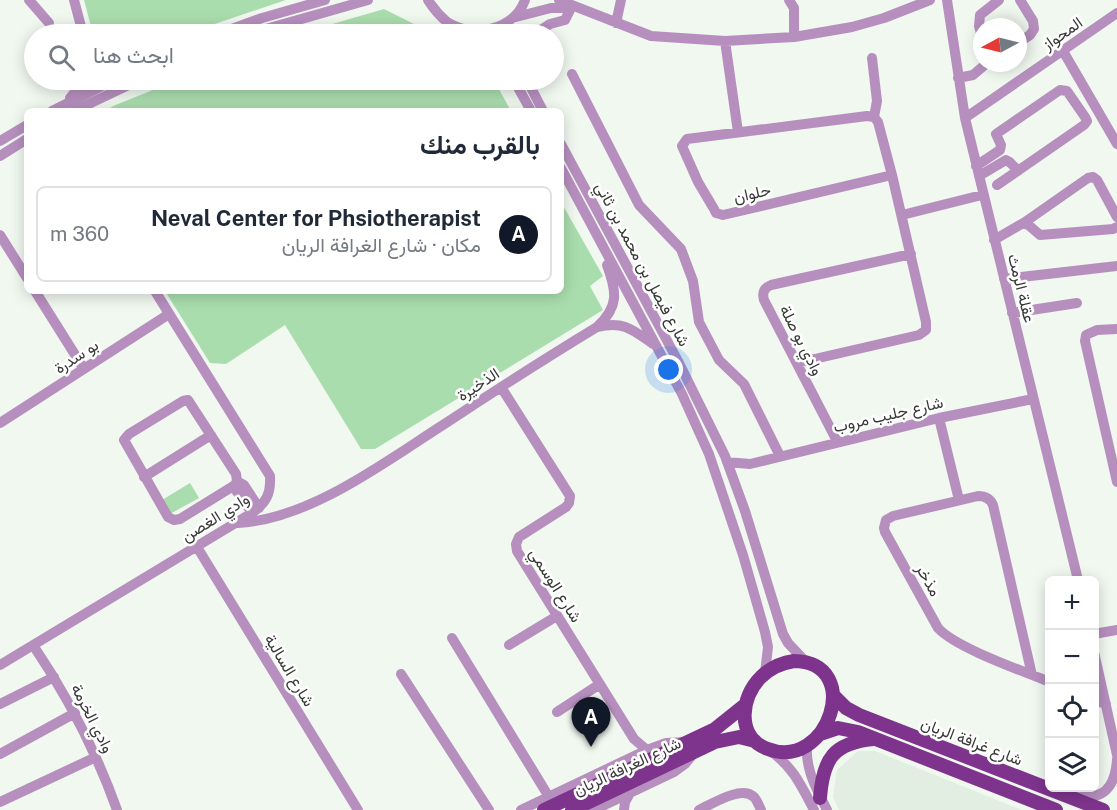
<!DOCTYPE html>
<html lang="ar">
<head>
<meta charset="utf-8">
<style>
  body { margin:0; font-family:"Public Sans",Vazirmatn,sans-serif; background:#f2f2f3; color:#1f2937; direction:rtl }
  .controls { position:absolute; right:18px; bottom:18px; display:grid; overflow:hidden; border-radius:9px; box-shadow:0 3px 15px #0003 }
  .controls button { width:54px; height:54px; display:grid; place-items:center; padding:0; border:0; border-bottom:2px solid #e0e1e3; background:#fff; color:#1f2937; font:30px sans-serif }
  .compass { position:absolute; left:973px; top:18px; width:54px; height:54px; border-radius:50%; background:#fff; box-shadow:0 3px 15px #0003; rotate:263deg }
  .you { position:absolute; left:669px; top:370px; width:21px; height:21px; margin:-15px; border:4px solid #fff; border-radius:50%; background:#1a73e8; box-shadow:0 0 0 9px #1a73e833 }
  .badge { display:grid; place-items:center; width:39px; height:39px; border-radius:50%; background:#111827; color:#fff; font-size:20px; font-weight:700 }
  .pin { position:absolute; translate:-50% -50px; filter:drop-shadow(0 2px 3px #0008) }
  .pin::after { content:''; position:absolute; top:32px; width:21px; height:18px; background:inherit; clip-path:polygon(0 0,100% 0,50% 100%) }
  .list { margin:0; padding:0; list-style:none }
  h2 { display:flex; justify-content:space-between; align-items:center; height:78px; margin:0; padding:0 24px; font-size:26px }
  h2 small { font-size:20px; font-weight:400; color:#747a83 }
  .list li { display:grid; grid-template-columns:39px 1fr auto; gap:18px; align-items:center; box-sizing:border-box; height:96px; margin:0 12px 12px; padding:0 12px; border:2px solid #e0e1e3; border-radius:9px }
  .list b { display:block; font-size:22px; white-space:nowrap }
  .list p { margin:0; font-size:20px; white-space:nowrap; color:#747a83 }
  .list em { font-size:20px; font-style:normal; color:#747a83 }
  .icon { flex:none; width:33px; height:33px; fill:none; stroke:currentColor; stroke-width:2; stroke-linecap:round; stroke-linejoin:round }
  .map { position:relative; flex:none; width:1117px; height:810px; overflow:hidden; direction:ltr }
  .search { position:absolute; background:#fff; box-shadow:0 3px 15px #0003; left:24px; top:24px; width:540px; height:66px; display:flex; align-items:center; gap:15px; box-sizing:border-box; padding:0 21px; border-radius:33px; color:#747a83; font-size:22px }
  .panel { position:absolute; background:#fff; box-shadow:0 3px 15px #0003; left:24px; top:108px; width:540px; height:186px; border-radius:9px; direction:rtl }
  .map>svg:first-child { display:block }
</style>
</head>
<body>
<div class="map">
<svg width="1117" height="810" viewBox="0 0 1117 810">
  <rect width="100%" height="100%" fill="#f0f8f0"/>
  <!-- built -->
  <path fill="#e1eee1" d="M 858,751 L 875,751 L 1022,810 L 839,810 L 833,797 L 837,770 Z"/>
  <!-- green -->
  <path fill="#aaddae" d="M 84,0 L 286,0 L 185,34 L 93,34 Z
    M 384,9 L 434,34 L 295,34 L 298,34 Z
    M 178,80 L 494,80 L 511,111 L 106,111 L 113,106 Z
    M 561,202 L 603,276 L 590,286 L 603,310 L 375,449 L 361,449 L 285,325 L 226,364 L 210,363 L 165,291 L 561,291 Z
    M 190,483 L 199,498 L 170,514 L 162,500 Z"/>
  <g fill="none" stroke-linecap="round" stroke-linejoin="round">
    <!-- minor -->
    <path stroke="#b78fbf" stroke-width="10" d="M 29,0 L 49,23
      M 74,0 L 83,34
      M 428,0 C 433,8 440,16 447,22 C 473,39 514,30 525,0
      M 559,0 L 651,36 L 725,41 L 794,37 L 852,27 L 884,18 L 930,0
      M 789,0 L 794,8 L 794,37
      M 947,0 L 965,118 L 1078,580
      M 516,17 L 551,8 L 571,8
      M 616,23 L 621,0
      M 218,34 L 262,18 L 325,0
      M 249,34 L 368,0
      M 535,34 L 550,24 L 565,20 L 571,8
      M 982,37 L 979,26 L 980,15 L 999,0
      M 725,41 L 738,132
      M 1018,43 L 1030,35 L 1034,29 L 1033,21 L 1020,0
      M 1063,51 L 1117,144
      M 872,58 L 877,101 L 874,117
      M 572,74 L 639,205 L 681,249 L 693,281 L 699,322 L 719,360 L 744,384 L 780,456
      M 958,78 L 973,75 L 987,63
      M 514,80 L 531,111
      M 527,80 L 543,111
      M 70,98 L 85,80
      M 52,111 L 114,80
      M 74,111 L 139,80
      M 867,116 L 874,117 L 878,122 L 892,175 L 723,215 L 716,213 L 714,209 L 698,182 L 682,146 L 687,139 Z
      M 965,118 L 1117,13
      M 0,141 L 27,125
      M 561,144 L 678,361 L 725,456 L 745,511 L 783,634 L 788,643 L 806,662
      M 0,156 L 27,139
      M 976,166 L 1000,150 L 1001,145 L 996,134 L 1060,90 L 1067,91 L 1085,117 L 1087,121 L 1084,125 L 1019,170 C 1013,168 1012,162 1006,160 L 979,176
      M 561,168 L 682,394 L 709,454 L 743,555 L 765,632 L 768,647 L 765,673
      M 997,185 L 1019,170
      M 902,215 L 982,195
      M 1025,222 L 1040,235 L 1113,229 L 1117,227
      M 0,235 L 27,278
      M 994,240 L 1025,222 L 1088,178 L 1093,177 L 1097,180 L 1117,217
      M 1004,279 L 1117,266
      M 35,291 L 84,369
      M 1012,313 L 1077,303
      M 597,327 C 624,321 632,329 653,344
      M 1117,329 L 1097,330 L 1086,335 L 1085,341 L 1117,482
      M 797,363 L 919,335 L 926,330 L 926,322 L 892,175
      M 501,387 L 570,496 L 569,503 L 566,507 L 519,537 L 516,544 L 517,551 L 634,739 L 647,750
      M 188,400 L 236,474 L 237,481 L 235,485 L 180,519 L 174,520 L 168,517 L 124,440 L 129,434 L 183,401 Z
      M 939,418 L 959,500
      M 0,423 L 169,314
      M 837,441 L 764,300 C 762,293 764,288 771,285 L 911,254
      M 727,462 L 750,464 L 939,418 L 1033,399
      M 144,477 L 211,435
      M 237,481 L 244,485 L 259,508
      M 233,486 L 252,513
      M 238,523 C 311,519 386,461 446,423 C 496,390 546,358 597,327 C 619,307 617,292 607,265
      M 197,547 L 358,810
      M 1094,634 L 1117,630
      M 452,638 L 549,797
      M 33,645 C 68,697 96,751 117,810
      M 509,645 L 557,616
      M 1094,652 L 1117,755
      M 0,665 L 252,513 C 266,503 271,494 270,476 L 155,291
      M 401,674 L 489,810
      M 1032,675 L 993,505 C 990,498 985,496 978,496 L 893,516 L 886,520 L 884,528 L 885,532 L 938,628 C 956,648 1023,671 1050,682
      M 1094,700 L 1106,704
      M 0,704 L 54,677
      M 557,712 L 600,684
      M 807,744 C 805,769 816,788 827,810
      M 768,749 C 793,767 800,783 814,810
      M 0,754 L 75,713
      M 1070,793 C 1075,793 1080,795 1085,796 C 1109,799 1116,778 1117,759
      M 0,802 L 96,757
      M 521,810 L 647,750 L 666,743 L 685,742
      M 594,810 L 674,772 L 685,764 L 694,753
      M 624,810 L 625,802 L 630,793
      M 699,810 C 712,804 741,785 754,797 C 757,800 759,806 761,810"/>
    <!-- major -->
    <path stroke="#7e348d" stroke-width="14" d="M 794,661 C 865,662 828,772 768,749 C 736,738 740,697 761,677 C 770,668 781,663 794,661 Z
      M 834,696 L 846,708 L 859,715 L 1103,810
      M 820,734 L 838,728 L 858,732 L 1056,810
      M 820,798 C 823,758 834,743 873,739
      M 544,810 L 715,729 L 745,705
      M 572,810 L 715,742 L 739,737 L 755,741"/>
  </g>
  <g text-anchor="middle" stroke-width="5" stroke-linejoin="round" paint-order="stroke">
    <!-- street labels -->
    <g font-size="16" fill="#363936" stroke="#fff">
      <text transform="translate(1062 33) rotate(-35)" y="6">المحواز</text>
      <text transform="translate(752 193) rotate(-13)" y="6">حلوان</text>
      <text transform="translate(643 264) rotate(62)" y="6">شارع فيصل بن محمد بن ثاني</text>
      <text transform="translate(1022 288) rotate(76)" y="6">عقلة الرمث</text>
      <text transform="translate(802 340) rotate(63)" y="6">وادي بو صلة</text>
      <text transform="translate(76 356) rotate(-33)" y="6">بو سدرة</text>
      <text transform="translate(478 384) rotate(-33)" y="6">الذخيرة</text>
      <text transform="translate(888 414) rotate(-13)" y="6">شارع جليب مروب</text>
      <text transform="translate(215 517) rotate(-32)" y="6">وادي الغصن</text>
      <text transform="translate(929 580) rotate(61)" y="6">مذخر</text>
      <text transform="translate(556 585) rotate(58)" y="6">شارع الوسمي</text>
      <text transform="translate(290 670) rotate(59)" y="6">شارع السالية</text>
      <text transform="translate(93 718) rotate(63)" y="6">وادي الخرمة</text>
      <text transform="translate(972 741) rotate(21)" y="6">شارع غرافة الريان</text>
      <text transform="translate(627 766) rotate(-25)" y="6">شارع الغرافة الريان</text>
    </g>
  </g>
</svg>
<div class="controls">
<button>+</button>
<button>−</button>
<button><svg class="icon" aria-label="locate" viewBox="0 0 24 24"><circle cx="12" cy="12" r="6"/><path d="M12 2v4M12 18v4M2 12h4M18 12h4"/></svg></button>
<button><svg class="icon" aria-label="layers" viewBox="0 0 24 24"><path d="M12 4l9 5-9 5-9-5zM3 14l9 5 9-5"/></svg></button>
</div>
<svg class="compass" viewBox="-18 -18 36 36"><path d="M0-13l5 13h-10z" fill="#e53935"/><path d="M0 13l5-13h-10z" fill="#747a83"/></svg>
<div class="you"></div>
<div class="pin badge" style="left:591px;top:747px">A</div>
<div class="search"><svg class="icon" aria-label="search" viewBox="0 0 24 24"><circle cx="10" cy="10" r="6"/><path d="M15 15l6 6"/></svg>ابحث هنا</div>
<section class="panel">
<h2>بالقرب منك<small></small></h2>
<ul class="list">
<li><span class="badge">A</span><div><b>Neval Center for Phsiotherapist</b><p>مكان · شارع الغرافة الريان</p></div><em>360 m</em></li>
</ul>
</section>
</div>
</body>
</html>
